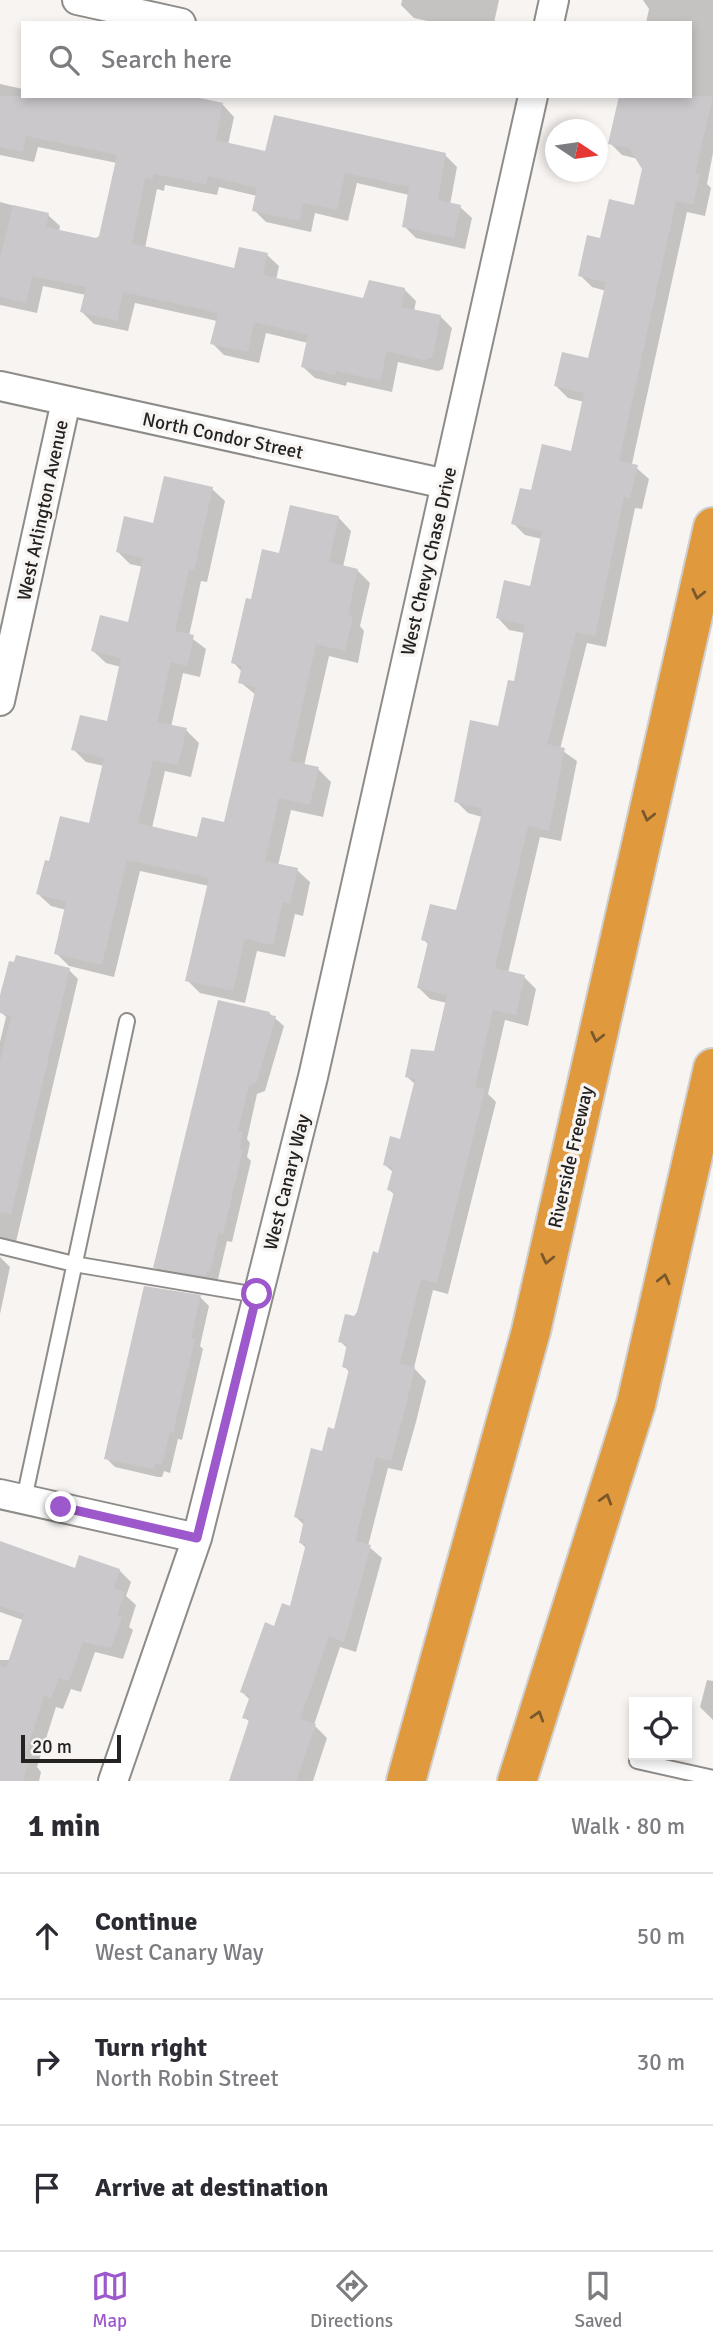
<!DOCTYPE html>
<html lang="en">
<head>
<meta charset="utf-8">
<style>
  body { margin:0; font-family:Signika,sans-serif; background:#f2f2f3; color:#2b2b33 }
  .controls { position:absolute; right:21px; bottom:21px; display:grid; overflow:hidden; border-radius:0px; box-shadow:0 4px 10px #0003 }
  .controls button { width:63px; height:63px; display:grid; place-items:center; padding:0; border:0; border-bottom:2px solid #e1e1e2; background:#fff; color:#2b2b33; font:35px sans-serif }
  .compass { position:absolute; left:545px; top:119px; width:63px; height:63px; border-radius:50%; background:#fff; box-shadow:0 4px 10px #0003; rotate:103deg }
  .scale { position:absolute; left:21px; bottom:18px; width:100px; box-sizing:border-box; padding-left:7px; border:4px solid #242322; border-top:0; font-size:19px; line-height:24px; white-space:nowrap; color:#242322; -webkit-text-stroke:5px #f7f4f2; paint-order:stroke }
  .stop { position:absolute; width:21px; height:21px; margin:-16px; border:5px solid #9d58cc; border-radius:50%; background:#fff }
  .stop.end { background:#9d58cc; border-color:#fff; box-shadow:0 2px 7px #0008 }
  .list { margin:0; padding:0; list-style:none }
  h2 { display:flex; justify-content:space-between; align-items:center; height:91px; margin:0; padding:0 28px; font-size:30px }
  h2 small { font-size:23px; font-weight:400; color:#7c7c81 }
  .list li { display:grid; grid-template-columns:46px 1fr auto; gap:21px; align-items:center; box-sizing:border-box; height:126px; padding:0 28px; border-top:2px solid #e1e1e2 }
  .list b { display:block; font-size:26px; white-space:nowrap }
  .list p { margin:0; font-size:23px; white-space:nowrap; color:#7c7c81 }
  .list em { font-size:23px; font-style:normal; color:#7c7c81 }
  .icon { flex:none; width:38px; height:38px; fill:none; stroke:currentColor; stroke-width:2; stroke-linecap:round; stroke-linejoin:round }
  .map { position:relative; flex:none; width:713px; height:1781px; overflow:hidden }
  .search { position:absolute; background:#fff; box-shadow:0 4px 10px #0003; left:21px; right:21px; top:21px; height:77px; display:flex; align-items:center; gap:18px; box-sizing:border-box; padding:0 24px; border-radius:0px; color:#7c7c81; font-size:26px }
  .sheet { height:469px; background:#fff }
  nav { display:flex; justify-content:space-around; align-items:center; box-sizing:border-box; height:98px; border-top:2px solid #e1e1e2; background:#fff; font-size:19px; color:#7c7c81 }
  nav a { display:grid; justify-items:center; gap:4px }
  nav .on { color:#9d58cc }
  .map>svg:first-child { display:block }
</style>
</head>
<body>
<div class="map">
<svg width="713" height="1781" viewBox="0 0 713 1781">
  <rect width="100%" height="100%" fill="#f7f4f2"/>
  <!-- shadow -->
  <path fill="#0003" d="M 402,0 L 499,0 L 494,23 L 436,23 L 414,18 L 401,5 Z
    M 643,0 L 713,0 L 713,153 L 707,184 L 711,188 L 705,216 L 687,212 L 632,464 L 649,479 L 642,509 L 635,508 L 606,647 L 587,643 L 560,749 L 577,761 L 561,841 L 540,837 L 508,973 L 524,977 L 536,989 L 528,1026 L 505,1020 L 488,1094 L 496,1102 L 448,1294 L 433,1290 L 414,1368 L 426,1381 L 416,1422 L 402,1471 L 388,1468 L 368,1546 L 382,1558 L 356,1652 L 340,1647 L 314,1725 L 327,1738 L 313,1781 L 230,1781 L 250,1722 L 244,1717 L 250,1700 L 242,1692 L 275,1628 L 291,1608 L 306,1548 L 300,1542 L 304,1525 L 296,1517 L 335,1431 L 350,1373 L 344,1366 L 348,1349 L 340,1341 L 355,1318 L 379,1255 L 395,1195 L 389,1190 L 394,1173 L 385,1165 L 401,1141 L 416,1085 L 406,1076 L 435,1053 L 447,1003 L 430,999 L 418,987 L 429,945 L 423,939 L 457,912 L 482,817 L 468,813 L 456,801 L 499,728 L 515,684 L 525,633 L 509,630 L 498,618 L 531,588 L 542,539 L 525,535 L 513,523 L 532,492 L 572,453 L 584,402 L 568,398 L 556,386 L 590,360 L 606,291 L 592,287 L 580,275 L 602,240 L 635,207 L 644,169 L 638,159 L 622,155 L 610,143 L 690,96 L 690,23 L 646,23 L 649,9 Z
    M 0,84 L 23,89 L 23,96 L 223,105 L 234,117 L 228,145 L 267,153 L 445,155 L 457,167 L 450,205 L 460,207 L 472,218 L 465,249 L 416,238 L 404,226 L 409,195 L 357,183 L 348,221 L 315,213 L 311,232 L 266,222 L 254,210 L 257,196 L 219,187 L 217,195 L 165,185 L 164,191 L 157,189 L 145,248 L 235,270 L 267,255 L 279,266 L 276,280 L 364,300 L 404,289 L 416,301 L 414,311 L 440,316 L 452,328 L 443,369 L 438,371 L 398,362 L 392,392 L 347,382 L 346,386 L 315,378 L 303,367 L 308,343 L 266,333 L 259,363 L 224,355 L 212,343 L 217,321 L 135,303 L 128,331 L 94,324 L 82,312 L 86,295 L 43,286 L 37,313 L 0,305 L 0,202 L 48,215 L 60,226 L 59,232 L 96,240 L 101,236 L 117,163 L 38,147 L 34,162 L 0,155 Z
    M 212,489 L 225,501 L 207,582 L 201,581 L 189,636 L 206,649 L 200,677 L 183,673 L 171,727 L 186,730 L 199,743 L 191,777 L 165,771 L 152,828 L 199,839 L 225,824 L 256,695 L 240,682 L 242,672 L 233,662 L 252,601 L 280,555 L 291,507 L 339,518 L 351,531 L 343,567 L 358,571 L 370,583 L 360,626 L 364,631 L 358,663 L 329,656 L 304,766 L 318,769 L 331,782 L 323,817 L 291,810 L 278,866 L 297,870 L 310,882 L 303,916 L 295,914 L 285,957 L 257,951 L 245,1003 L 200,993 L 187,980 L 209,886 L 140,871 L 114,977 L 69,966 L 56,953 L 66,910 L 51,906 L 38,894 L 51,863 L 90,825 L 104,766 L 86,762 L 73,749 L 108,723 L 121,667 L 106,663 L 93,651 L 129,624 L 143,567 L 130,564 L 118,552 Z
    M 69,970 L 78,979 L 15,1246 L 0,1252 L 0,1042 L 6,1017 L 1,1012 Z
    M 269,1013 L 284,1026 L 265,1091 L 257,1094 L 247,1139 L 250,1143 L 247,1157 L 251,1161 L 232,1242 L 227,1241 L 218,1279 L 215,1279 L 214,1284 L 164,1276 L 155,1267 Z
    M 0,1257 L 10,1267 L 0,1314 Z
    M 200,1297 L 209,1306 L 200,1346 L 203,1349 L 182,1440 L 178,1439 L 170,1473 L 164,1471 L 162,1477 L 158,1477 L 115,1467 L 106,1458 Z
    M 0,1559 L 76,1570 L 119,1570 L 131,1582 L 126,1596 L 136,1605 L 129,1627 L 133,1630 L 123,1659 L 95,1652 L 81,1692 L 71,1689 L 63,1709 L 56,1707 L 37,1767 L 41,1772 L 39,1781 L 0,1781 L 0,1660 L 10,1660 L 23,1620 L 0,1612 Z
    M 707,1680 L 713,1681 L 713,1720 L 700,1707 Z"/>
  <!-- building -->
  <path fill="#cac8cb" d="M 0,96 L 191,96 L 223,103 L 216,140 L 265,151 L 274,115 L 446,153 L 438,200 L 461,205 L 454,238 L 402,227 L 409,187 L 345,173 L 337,210 L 303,203 L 299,221 L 252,211 L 257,188 L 208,176 L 206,184 L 154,174 L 152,180 L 145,178 L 132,243 L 234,268 L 239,247 L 268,253 L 263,275 L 363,298 L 369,280 L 405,288 L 402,307 L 441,315 L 432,358 L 427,358 L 426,361 L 387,351 L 380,381 L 336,371 L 335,375 L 301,367 L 308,335 L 254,322 L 248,352 L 210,344 L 218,313 L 123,292 L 117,321 L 80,312 L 86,287 L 32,276 L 26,303 L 0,297 L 0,258 L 13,205 L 49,213 L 46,227 L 96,238 L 99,236 L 117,155 L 26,136 L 23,152 L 0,147 Z
    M 619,96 L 713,96 L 695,174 L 700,175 L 693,205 L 676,201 L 619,461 L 638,465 L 630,498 L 624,497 L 595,636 L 576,632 L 547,744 L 565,748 L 549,831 L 528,826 L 495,968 L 525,975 L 516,1015 L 493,1010 L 475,1087 L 485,1089 L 437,1283 L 421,1279 L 400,1364 L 415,1367 L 405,1409 L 391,1461 L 376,1457 L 355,1541 L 371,1545 L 344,1642 L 329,1636 L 300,1719 L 316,1724 L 296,1781 L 229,1781 L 249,1720 L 242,1718 L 250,1696 L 240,1692 L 265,1622 L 274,1626 L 282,1603 L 290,1606 L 306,1544 L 299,1543 L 304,1519 L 294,1517 L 311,1448 L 322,1451 L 328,1427 L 334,1429 L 349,1369 L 342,1367 L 347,1344 L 338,1342 L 345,1314 L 354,1316 L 357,1312 L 373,1251 L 378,1253 L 394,1192 L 387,1190 L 393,1168 L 383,1165 L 390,1136 L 400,1139 L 415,1079 L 405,1077 L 411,1049 L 434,1051 L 447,995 L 417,988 L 428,942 L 421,940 L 430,904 L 456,910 L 483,809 L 454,802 L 470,720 L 498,726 L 508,680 L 514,681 L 525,625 L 496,618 L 504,580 L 530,586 L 542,531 L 511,524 L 520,488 L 531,490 L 542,444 L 571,451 L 584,393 L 554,386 L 562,352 L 588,358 L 606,282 L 578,276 L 587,235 L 600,238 L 609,199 L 634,205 L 642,169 L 629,148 L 608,144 Z
    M 164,476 L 213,487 L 194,570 L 189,569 L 175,631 L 194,635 L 187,666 L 171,662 L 157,722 L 187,728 L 178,765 L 153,760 L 138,823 L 197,837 L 202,817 L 224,822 L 256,687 L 238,683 L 242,666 L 231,663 L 246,598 L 251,599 L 262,549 L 279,553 L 290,505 L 339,516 L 329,562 L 358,569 L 348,615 L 353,616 L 345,651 L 316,644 L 290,761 L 319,767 L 310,805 L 279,798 L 265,861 L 298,868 L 290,904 L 283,902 L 273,945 L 245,939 L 233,991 L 185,981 L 209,878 L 127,860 L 102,965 L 54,954 L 66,902 L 36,894 L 45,860 L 49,861 L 60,816 L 89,823 L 104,758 L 71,750 L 80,715 L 107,721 L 121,658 L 91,651 L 100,615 L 128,622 L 143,558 L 116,552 L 124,516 L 153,523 Z
    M 16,955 L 70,968 L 11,1214 L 0,1212 L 0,1062 L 11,1016 L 0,1013 L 0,995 L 9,961 L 14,962 Z
    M 218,1000 L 270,1012 L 269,1015 L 276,1016 L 257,1082 L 249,1086 L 238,1131 L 243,1132 L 239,1149 L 243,1150 L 223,1234 L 219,1233 L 210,1272 L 207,1271 L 205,1276 L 153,1268 Z
    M 144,1286 L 201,1295 L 191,1338 L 195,1339 L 173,1433 L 170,1432 L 162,1465 L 155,1463 L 154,1469 L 104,1459 Z
    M 0,1541 L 75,1568 L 79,1555 L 120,1569 L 114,1588 L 125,1592 L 117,1615 L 122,1617 L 111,1648 L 83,1642 L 69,1681 L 59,1678 L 51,1698 L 44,1696 L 25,1756 L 30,1758 L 23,1781 L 0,1781 L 0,1666 L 6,1668 L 24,1614 L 0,1606 Z"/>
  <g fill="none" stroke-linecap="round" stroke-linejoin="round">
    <!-- service casing -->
    <g stroke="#8e8c89" stroke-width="18">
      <path id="service" d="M 0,1246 L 74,1264 L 257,1295
        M 24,1499 L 127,1021
        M 637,1761 L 713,1778"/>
    </g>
    <!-- minor casing -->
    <g stroke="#8e8c89" stroke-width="32">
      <path id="minor" d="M 77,0 L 181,23
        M 549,23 L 554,0
        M 0,386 L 446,484
        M 0,701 L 66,401
        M 0,1494 L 197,1538
        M 113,1781 L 197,1538 L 313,1077 L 533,96"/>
    </g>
    <!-- motorway casing -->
    <g stroke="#cfcfce" stroke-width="42">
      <path id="motorway" d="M 406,1781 L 531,1331 L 713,527
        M 517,1781 L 636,1404 L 713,1068"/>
    </g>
    <!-- service -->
    <use href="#service" stroke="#fff" stroke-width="14"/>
    <!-- minor -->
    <use href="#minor" stroke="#fff" stroke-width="28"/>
    <!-- motorway -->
    <use href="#motorway" stroke="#e0993d" stroke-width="38"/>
  </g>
  <!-- one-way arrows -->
  <defs><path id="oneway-chevron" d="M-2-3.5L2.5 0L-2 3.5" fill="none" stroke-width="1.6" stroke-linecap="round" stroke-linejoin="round" transform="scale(1.75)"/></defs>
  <g stroke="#79582e">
    <use href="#oneway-chevron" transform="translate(698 594) rotate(103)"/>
    <use href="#oneway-chevron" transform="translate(648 816) rotate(103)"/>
    <use href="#oneway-chevron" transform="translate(597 1037) rotate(103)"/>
    <use href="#oneway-chevron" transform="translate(547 1259) rotate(103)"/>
    <use href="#oneway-chevron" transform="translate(664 1279) rotate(-77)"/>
    <use href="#oneway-chevron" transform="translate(606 1499) rotate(-73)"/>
    <use href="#oneway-chevron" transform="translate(538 1716) rotate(-73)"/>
  </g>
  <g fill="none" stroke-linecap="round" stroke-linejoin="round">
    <!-- route -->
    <path stroke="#9d58cc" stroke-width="9" d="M 61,1507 L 197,1538 L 257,1294"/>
  </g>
  <g text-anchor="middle" stroke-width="7" stroke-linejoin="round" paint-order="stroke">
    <!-- street labels -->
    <g font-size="19" fill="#242322" stroke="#f7f4f2">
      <text transform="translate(223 435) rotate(12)" y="7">North Condor Street</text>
      <text transform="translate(42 510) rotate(-78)" y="7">West Arlington Avenue</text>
      <text transform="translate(428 561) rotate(-77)" y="7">West Chevy Chase Drive</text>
      <text transform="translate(570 1157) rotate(-77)" y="7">Riverside Freeway</text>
      <text transform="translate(286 1182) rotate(-76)" y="7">West Canary Way</text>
    </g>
  </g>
</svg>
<div class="controls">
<button><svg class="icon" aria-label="locate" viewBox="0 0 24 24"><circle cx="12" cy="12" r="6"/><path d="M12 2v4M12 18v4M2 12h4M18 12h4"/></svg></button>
</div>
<svg class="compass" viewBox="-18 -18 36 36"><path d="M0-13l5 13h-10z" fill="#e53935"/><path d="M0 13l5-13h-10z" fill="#7c7c81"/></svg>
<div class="scale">20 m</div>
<div class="stop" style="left:257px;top:1294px"></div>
<div class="stop end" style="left:61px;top:1507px"></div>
<div class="search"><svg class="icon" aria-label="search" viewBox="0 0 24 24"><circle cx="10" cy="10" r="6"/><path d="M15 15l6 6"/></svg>Search here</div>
</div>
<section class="sheet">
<h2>1 min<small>Walk · 80 m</small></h2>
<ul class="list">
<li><svg class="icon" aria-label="ahead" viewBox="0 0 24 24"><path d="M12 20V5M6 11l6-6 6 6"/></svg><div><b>Continue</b><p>West Canary Way</p></div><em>50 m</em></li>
<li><svg class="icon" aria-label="right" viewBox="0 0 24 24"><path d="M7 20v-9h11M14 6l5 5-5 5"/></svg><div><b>Turn right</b><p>North Robin Street</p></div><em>30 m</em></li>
<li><svg class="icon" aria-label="arrive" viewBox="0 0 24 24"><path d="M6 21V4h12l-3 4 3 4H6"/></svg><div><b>Arrive at destination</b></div></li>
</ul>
</section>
<nav>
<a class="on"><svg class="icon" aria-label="map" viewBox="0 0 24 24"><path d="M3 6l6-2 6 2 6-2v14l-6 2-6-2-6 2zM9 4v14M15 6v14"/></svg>Map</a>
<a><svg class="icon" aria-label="directions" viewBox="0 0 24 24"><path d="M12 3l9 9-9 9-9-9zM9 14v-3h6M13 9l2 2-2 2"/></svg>Directions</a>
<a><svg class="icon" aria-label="saved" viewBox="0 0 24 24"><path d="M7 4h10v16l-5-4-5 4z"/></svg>Saved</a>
</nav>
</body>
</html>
